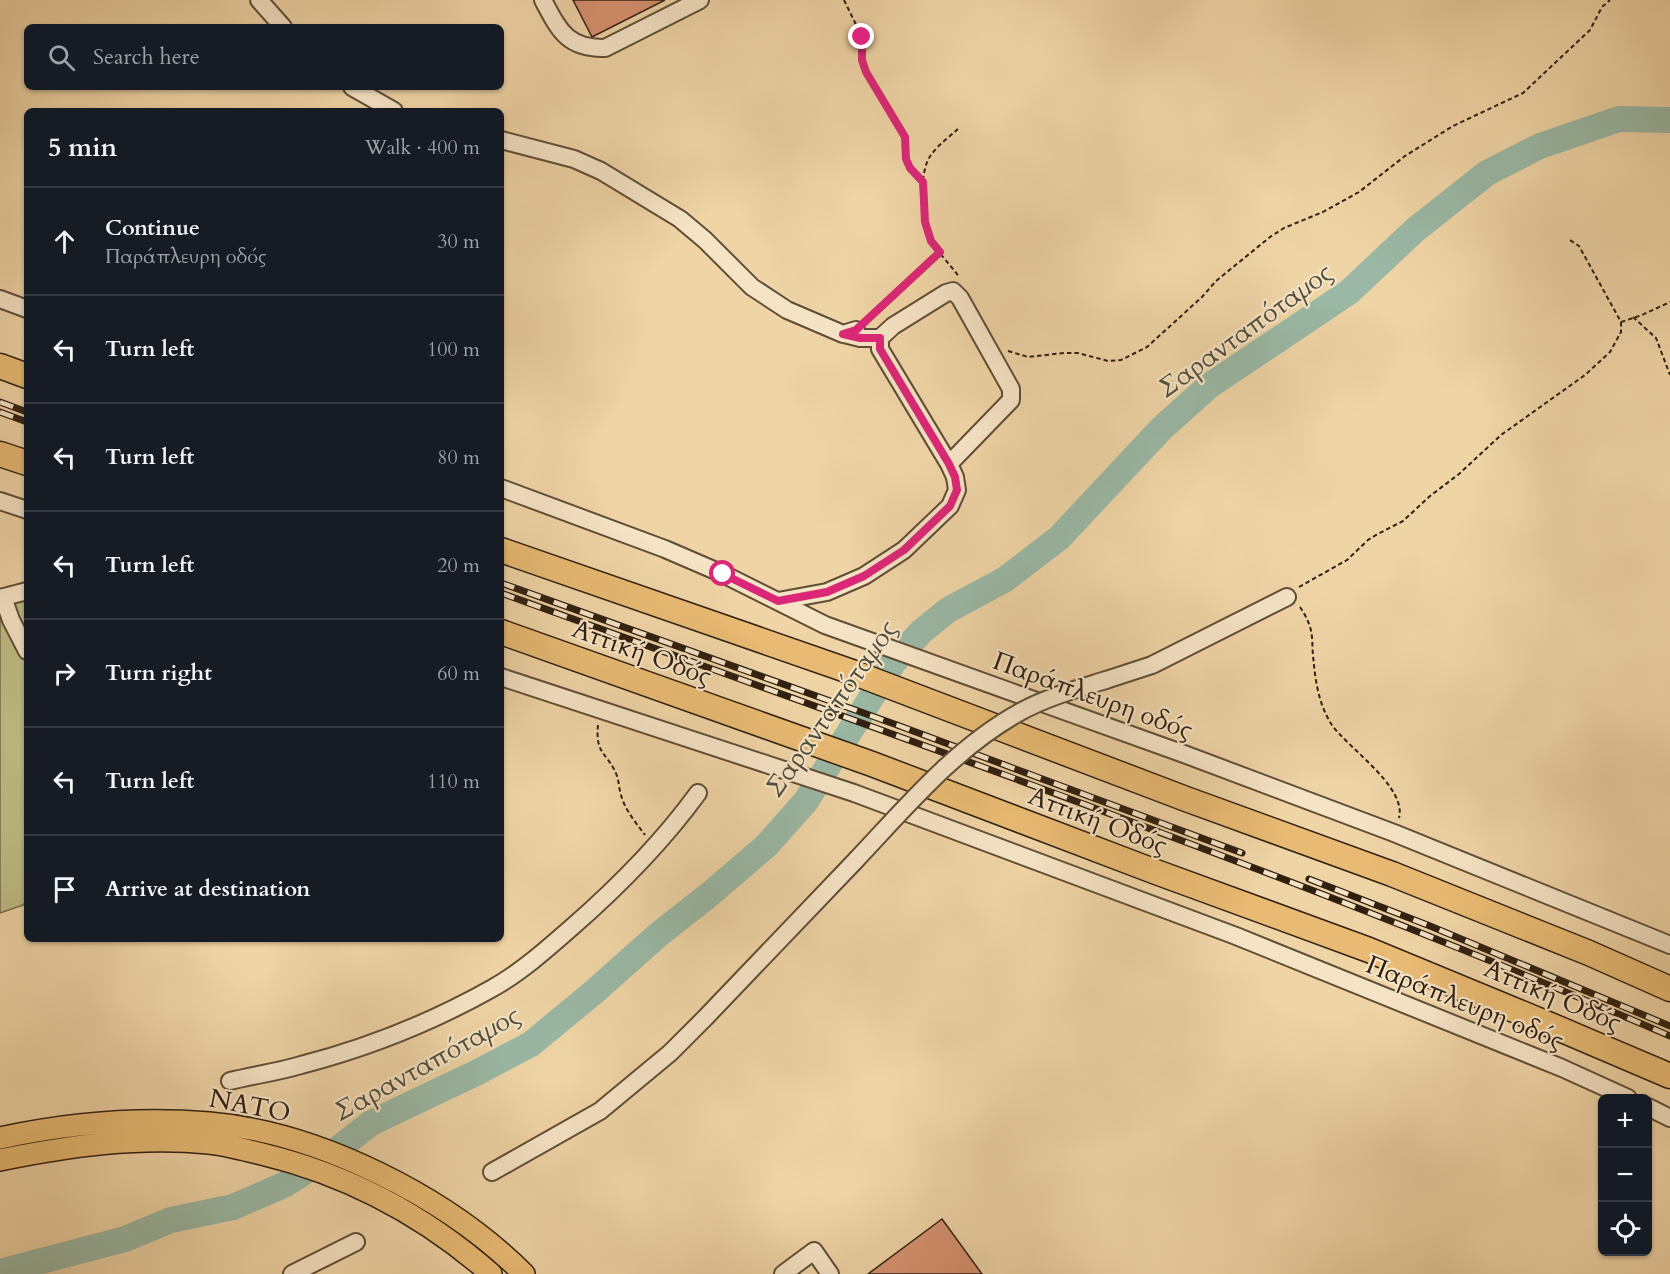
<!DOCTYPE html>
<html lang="en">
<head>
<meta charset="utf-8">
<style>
  body { margin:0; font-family:Cardo,serif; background:#242831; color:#f1f3f6 }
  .controls { position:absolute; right:18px; bottom:18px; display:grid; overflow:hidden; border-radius:9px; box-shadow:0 2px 4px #0004 }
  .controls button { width:54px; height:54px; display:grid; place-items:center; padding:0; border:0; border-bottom:2px solid #363941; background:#171b24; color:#f1f3f6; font:30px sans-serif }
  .stop { position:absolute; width:18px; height:18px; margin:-14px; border:4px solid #db2777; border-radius:50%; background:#fff }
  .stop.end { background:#db2777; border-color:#fff; box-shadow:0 2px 6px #0008 }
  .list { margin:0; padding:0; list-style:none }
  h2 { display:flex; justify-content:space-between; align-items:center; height:78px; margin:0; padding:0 24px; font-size:26px }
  h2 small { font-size:20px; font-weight:400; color:#9ea1a6 }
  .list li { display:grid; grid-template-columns:39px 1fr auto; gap:18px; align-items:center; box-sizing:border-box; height:108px; padding:0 24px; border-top:2px solid #363941 }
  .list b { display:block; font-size:22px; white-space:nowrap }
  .list p { margin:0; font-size:20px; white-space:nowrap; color:#9ea1a6 }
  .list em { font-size:20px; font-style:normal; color:#9ea1a6 }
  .icon { flex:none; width:33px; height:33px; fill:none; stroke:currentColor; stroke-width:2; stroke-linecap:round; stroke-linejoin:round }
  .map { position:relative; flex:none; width:1670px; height:1274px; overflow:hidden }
  .search { position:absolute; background:#171b24; box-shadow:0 2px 4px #0004; left:24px; top:24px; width:480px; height:66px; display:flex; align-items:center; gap:15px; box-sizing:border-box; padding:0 21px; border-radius:9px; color:#9ea1a6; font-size:22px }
  .panel { position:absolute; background:#171b24; box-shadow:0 2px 4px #0004; left:24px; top:108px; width:480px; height:834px; border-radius:9px }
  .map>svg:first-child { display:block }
</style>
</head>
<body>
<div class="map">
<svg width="1670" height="1274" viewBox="0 0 1670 1274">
  <rect width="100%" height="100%" fill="#efd4a6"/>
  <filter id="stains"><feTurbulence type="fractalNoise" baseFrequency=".00333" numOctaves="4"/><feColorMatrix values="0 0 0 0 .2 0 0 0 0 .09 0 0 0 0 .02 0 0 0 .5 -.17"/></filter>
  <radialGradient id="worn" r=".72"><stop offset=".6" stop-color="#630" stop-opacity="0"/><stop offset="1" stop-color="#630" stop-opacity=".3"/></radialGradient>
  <!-- green -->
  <path fill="#bdbc84" stroke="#766e4a" stroke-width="1.5" d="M 27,597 L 27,901 L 23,905 L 0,913 L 0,607 Z"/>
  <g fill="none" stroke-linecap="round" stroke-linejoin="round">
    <!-- river -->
    <path stroke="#9ab8a5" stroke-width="26" d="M 0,1272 L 125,1239 L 171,1220 L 233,1207 L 284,1185 L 329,1156 L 371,1123 L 476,1073 L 531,1044 L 594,992 L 658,935 L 710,894 L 766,846 L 806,801 L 893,663 L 921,632 L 948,610 L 1004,580 L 1059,538 L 1162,428 L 1209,386 L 1349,292 L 1415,230 L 1487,173 L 1540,146 L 1619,119 L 1670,120"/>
  </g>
  <!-- building -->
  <path fill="#d79170" stroke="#302010" stroke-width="1.5" d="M 573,0 L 665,0 L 592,37 Z
    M 942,1219 L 982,1274 L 868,1274 Z"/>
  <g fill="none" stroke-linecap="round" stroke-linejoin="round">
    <!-- minor casing -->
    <g stroke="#604d36" stroke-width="20">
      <path id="minor" d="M 259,0 L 283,27
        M 543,0 C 559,30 567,49 605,48 L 700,0
        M 352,87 L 394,111
        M 501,140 L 574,159 L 601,171 L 680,219 L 705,240 L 752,287 L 787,310 L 843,334 L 856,330
        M 0,299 L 27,309
        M 844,334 L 860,338 L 880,338 L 893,326 L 946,293 L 953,291 L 960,298 L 1011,389 L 1011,400 L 949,464
        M 501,488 L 665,549 L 723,574 L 825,625 L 1184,754 L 1394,833 L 1670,945
        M 0,501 L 27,510
        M 3,597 L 11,620 L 27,651
        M 0,598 L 27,591
        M 778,601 L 827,592 L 864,576 L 904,550 L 950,506 L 957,490 L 955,477 L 949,464 L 880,349 L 880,338
        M 501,677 L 854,793 L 1236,936 L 1562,1068 L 1628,1098
        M 1106,680 L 1152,665 L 1287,597
        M 230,1081 C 254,1075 278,1072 301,1065 C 367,1048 432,1022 491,989 C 520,973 546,950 571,928 C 618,887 661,844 698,793
        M 1648,1107 L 1670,1118
        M 492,1172 L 600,1111 L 670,1053 L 705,1018 L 857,859
        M 292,1274 L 356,1242
        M 783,1274 L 814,1251 L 830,1274"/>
    </g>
    <!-- major casing -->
    <g stroke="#302010" stroke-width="24">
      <path id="major" d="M 0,1138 C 69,1123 138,1117 209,1123 C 318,1132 447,1197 524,1274
        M 0,1160 C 69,1146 138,1136 209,1143 C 227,1145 245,1150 262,1154 C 349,1175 424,1215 491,1274"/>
    </g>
    <!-- highway casing -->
    <g stroke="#302010" stroke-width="27">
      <path id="highway" d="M 0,366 L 27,376
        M 0,454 L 27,463
        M 501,550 L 852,672 L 1186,799 L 1392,874 L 1589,953 L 1670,989
        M 501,632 L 872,764 L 1156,872 L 1369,950 L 1548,1024 L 1670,1076"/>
    </g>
    <!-- path -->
    <path stroke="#302010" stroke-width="2" stroke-dasharray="4.5 3" stroke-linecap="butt" d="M 844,0 L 862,37 L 862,60 L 866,72 L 901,128 L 906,143 L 906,159 L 910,168 L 923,182
      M 958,129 C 949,137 938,145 931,155 C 918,172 921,221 931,240 C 937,252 951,265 959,277
      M 1633,317 L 1656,338 L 1670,375
      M 868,319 L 940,252
      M 1621,322 L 1642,315 L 1670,302
      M 1008,351 L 1028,357 L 1064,353 L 1078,353 L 1108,361 L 1121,360 L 1147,347 L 1202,297 L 1216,281 L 1270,237 L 1284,228 L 1323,212 L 1359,192 L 1405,156 L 1453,126 L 1523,93 L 1590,30 L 1602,7 L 1610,0
      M 1299,587 L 1347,560 L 1368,540 L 1376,535 L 1403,521 L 1430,496 L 1459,474 L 1501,435 L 1585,375 L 1610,352 L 1621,332 L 1621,322 L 1579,246 L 1570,240
      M 1300,607 C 1304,613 1308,620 1310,627 C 1313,636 1312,646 1313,655 C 1315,678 1318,704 1332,725 C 1349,749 1407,787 1399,818
      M 598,725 C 595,756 608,752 617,776 C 619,782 619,789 621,795 C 625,810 636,823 645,835"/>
    <!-- minor -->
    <use href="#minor" stroke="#f5e3c5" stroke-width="16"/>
    <!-- major -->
    <use href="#major" stroke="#e8ba73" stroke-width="21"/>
    <!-- highway -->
    <use href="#highway" stroke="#e8ba73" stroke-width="24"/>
    <!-- rail casing -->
    <g stroke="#302010" stroke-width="7">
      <path id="rail" d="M 0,402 L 27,412
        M 0,412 L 27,422
        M 501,583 L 897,725 L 1242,853
        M 501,593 C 893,735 1287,871 1670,1036
        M 1309,879 L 1430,926 L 1670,1026"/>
    </g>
    <!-- rail -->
    <use href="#rail" stroke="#f5e3c5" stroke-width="4.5" stroke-dasharray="14" stroke-linecap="butt"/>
    <!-- minor-bridge casing -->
    <g stroke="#604d36" stroke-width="20" stroke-linecap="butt">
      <path id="minor-bridge" d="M 857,859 C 907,806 955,748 1020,712 C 1047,697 1077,689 1106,680"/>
    </g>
    <!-- minor-bridge -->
    <use href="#minor-bridge" stroke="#f5e3c5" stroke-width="16"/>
  </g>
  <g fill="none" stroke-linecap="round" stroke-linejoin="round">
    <!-- route -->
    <path stroke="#db2777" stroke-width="8" d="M 723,574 L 778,601 L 827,592 L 864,576 L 904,550 L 950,506 L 957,490 L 955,477 L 949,464 L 880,349 L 880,338 L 860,338 L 843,334 L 856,330 L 940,252 L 931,241 L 925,222 L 923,182 L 910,168 L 906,159 L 905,137 L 866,72 L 862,60 L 862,37"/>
  </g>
  <g text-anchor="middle" stroke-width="4.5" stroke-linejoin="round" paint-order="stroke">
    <!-- street labels -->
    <g font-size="26" fill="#302010" stroke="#f5e3c5">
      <text transform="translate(642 652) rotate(20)" y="9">Αττική Οδός</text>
      <text transform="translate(1093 695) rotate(20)" y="9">Παράπλευρη οδός</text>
      <text transform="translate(1098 820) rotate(21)" y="9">Αττική Οδός</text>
      <text transform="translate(1553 995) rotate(23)" y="9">Αττική Οδός</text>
      <text transform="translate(1465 1002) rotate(22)" y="9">Παράπλευρη οδός</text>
      <text transform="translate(250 1105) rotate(11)" y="9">ΝΑΤΟ</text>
    </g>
    <!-- water labels -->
    <g font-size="27" font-style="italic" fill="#504e3d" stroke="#f5e3c5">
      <text transform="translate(1245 330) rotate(-36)" y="9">Σαρανταπόταμος</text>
      <text transform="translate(831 708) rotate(-55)" y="9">Σαρανταπόταμος</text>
      <text transform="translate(427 1063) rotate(-29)" y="9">Σαρανταπόταμος</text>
    </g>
  </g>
  <rect width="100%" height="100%" filter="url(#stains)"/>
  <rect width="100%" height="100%" fill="url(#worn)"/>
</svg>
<div class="controls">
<button>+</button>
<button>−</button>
<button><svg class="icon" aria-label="locate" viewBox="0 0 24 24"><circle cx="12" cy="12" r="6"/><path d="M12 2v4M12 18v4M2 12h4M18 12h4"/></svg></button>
</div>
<div class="stop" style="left:723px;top:574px"></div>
<div class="stop end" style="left:862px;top:37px"></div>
<div class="search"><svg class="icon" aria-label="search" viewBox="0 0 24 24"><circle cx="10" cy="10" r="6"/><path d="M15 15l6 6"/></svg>Search here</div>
<section class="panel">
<h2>5 min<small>Walk · 400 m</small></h2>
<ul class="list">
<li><svg class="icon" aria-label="ahead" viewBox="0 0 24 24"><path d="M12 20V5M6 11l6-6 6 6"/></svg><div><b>Continue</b><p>Παράπλευρη οδός</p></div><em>30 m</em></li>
<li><svg class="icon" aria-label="left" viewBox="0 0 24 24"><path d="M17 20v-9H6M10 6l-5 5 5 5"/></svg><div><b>Turn left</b></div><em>100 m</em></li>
<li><svg class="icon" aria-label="left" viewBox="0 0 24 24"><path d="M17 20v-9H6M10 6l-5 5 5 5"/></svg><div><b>Turn left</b></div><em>80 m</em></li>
<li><svg class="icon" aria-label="left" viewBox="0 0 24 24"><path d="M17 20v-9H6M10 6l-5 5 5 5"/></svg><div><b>Turn left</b></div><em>20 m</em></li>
<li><svg class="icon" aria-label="right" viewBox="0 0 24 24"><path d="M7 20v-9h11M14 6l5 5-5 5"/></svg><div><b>Turn right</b></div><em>60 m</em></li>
<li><svg class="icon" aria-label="left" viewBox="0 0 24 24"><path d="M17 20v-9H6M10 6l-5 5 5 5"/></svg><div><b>Turn left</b></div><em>110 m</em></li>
<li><svg class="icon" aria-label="arrive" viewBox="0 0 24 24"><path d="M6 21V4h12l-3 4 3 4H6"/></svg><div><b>Arrive at destination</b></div></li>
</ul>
</section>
</div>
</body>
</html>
